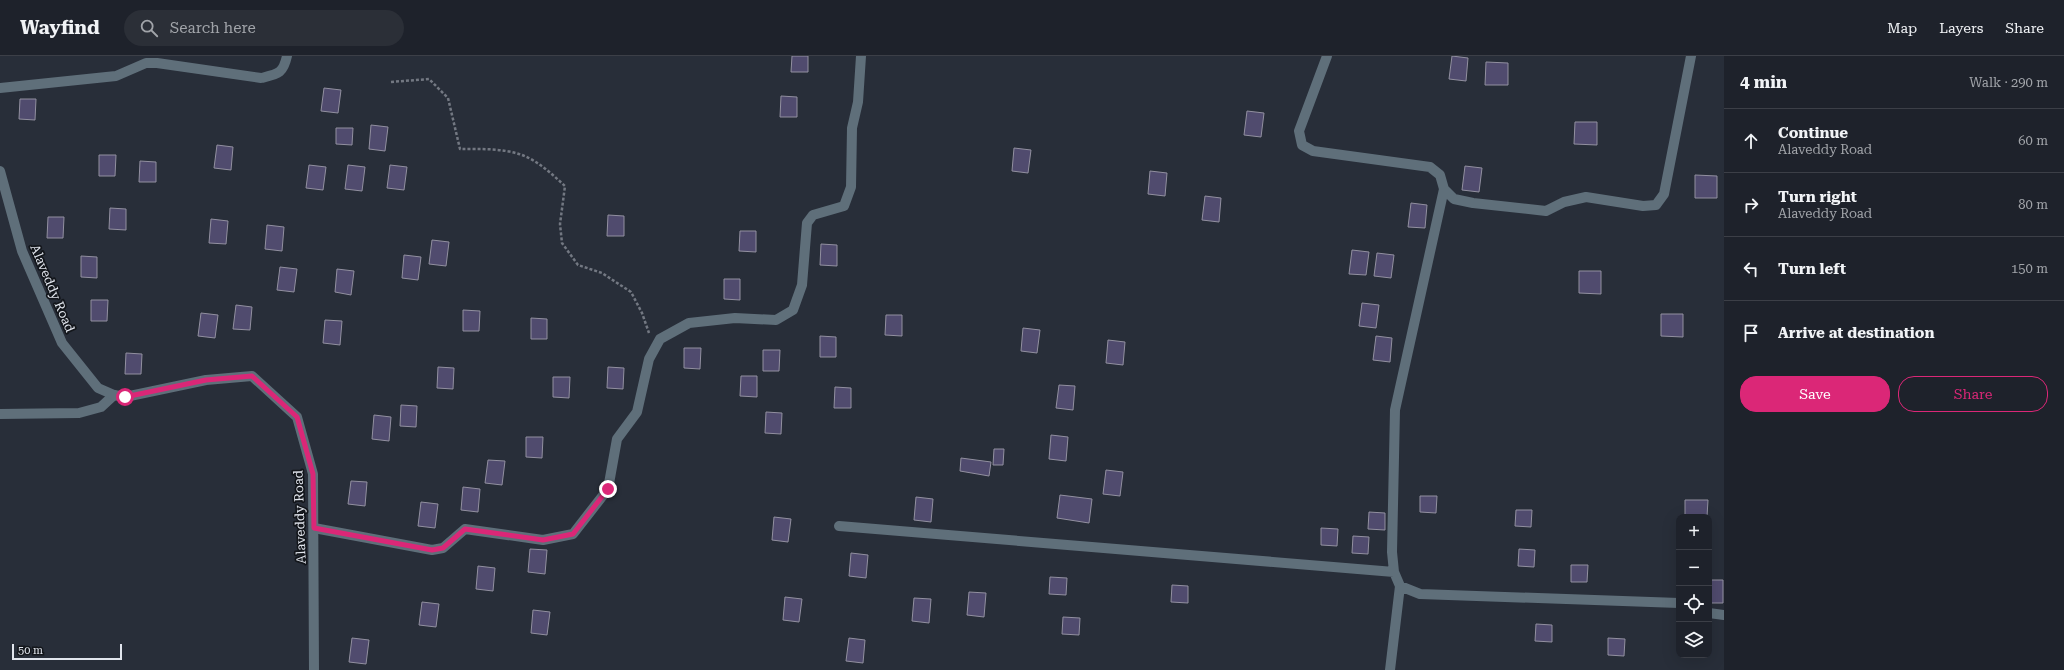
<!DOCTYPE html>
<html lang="en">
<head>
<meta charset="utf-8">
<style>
  body { margin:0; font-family:"Roboto Serif",serif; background:#2b2f37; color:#f1f3f6 }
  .controls { position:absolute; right:12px; bottom:12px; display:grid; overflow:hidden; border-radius:8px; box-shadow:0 4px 16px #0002 }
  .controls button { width:36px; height:36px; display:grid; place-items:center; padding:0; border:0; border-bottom:1px solid #3c3f47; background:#1e222b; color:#f1f3f6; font:20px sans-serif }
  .scale { position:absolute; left:12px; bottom:10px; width:110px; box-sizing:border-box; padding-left:4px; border:2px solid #e1e5ed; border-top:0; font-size:11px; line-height:14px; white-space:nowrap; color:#e1e5ed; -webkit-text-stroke:3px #13161b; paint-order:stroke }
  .stop { position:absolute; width:12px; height:12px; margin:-9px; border:3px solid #db2777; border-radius:50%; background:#fff }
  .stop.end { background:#db2777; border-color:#fff; box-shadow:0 1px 4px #0008 }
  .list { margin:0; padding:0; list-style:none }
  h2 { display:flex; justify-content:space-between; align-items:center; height:52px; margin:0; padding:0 16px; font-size:17px }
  h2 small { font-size:13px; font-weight:400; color:#a1a4a9 }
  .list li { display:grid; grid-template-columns:26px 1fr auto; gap:12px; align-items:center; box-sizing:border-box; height:64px; padding:0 16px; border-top:1px solid #3c3f47 }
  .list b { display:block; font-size:15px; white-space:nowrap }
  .list p { margin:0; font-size:13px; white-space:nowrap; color:#a1a4a9 }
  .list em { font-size:13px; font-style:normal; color:#a1a4a9 }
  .actions { display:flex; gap:8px; padding:12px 16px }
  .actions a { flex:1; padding:9px 0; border:1px solid #db2777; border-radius:16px; text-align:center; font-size:14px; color:#db2777 }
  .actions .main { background:#db2777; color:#fff }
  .icon { flex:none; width:22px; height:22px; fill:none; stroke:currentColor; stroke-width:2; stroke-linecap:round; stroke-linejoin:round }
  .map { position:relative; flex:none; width:1724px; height:614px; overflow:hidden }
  header { display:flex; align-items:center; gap:24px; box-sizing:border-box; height:56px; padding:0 20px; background:#1e222b; border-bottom:1px solid #3c3f47 }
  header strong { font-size:19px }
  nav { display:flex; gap:22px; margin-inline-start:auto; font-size:14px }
  .search { width:280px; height:36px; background:#2b2f37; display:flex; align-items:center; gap:10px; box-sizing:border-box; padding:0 14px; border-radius:22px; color:#a1a4a9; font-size:15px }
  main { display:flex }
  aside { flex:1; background:#1e222b }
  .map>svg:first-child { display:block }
</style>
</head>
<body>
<header>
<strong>Wayfind</strong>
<div class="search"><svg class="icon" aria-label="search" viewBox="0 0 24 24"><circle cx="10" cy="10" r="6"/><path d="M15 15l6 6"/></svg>Search here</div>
<nav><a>Map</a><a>Layers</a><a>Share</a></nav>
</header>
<main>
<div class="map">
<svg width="1724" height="614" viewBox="0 0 1724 614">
  <rect width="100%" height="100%" fill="#282e39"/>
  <!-- building -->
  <path fill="#504b6e" stroke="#9290a0" d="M 792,0 L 808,0 L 808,16 L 791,16 Z
    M 1452,0 L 1468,2 L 1466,25 L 1449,23 Z
    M 1486,6 L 1508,7 L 1508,29 L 1485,29 Z
    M 324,32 L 341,34 L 338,57 L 321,55 Z
    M 781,40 L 797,41 L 797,61 L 780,61 Z
    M 20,43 L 36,43 L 35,64 L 19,63 Z
    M 1247,55 L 1264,57 L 1261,81 L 1244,79 Z
    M 1575,66 L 1597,66 L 1597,89 L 1574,88 Z
    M 371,69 L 388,71 L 385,95 L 369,93 Z
    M 336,72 L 353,72 L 352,89 L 336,88 Z
    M 217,89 L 233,91 L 231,114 L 214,112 Z
    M 1014,92 L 1031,94 L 1028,117 L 1012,115 Z
    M 99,99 L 116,99 L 115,120 L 99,120 Z
    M 140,105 L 156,106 L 156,126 L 139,126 Z
    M 309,109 L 326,111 L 323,134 L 306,132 Z
    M 348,109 L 365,111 L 362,135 L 345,133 Z
    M 390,109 L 407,111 L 404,134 L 387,132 Z
    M 1465,110 L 1482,112 L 1479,136 L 1462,134 Z
    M 1150,115 L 1167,117 L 1165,140 L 1148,138 Z
    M 1695,119 L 1717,120 L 1717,142 L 1695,142 Z
    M 1205,140 L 1221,142 L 1219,166 L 1202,164 Z
    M 1411,147 L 1427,149 L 1425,172 L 1408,171 Z
    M 110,152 L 126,153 L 126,174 L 109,173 Z
    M 608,159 L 624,160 L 624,180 L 607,180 Z
    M 48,161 L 64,161 L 63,182 L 47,182 Z
    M 211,163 L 228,165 L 226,188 L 209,187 Z
    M 267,169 L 284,171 L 282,195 L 265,193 Z
    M 740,175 L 756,175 L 756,196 L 739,195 Z
    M 432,184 L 449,186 L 446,210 L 429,208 Z
    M 821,188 L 837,189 L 837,210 L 820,209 Z
    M 1352,194 L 1369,196 L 1366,219 L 1349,218 Z
    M 1377,197 L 1394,199 L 1391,222 L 1374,220 Z
    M 404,199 L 421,201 L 418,224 L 402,222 Z
    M 81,200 L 97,201 L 97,222 L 81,221 Z
    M 280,211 L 297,213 L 294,236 L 277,234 Z
    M 337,213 L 354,215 L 351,239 L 335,236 Z
    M 1579,215 L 1601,215 L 1601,238 L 1579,237 Z
    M 724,223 L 740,223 L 740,244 L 724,243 Z
    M 91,244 L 108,244 L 107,265 L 91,265 Z
    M 1362,247 L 1379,249 L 1376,272 L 1359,270 Z
    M 236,249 L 252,251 L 250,274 L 233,273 Z
    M 463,254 L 480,255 L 479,275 L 463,275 Z
    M 201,257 L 218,259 L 215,282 L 198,280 Z
    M 1661,258 L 1683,258 L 1683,281 L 1661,280 Z
    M 886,259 L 902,259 L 902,280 L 885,279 Z
    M 531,262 L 547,263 L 547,283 L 531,283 Z
    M 325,264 L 342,265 L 340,289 L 323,287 Z
    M 1023,272 L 1040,274 L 1037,297 L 1021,295 Z
    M 820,280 L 836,281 L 836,301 L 820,301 Z
    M 1376,280 L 1392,282 L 1390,306 L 1373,304 Z
    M 1108,284 L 1125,286 L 1123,309 L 1106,307 Z
    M 684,292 L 701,292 L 700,313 L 684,312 Z
    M 763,294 L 780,294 L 779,315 L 763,315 Z
    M 126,297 L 142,298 L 141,318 L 125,318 Z
    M 438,311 L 454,312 L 453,333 L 437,332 Z
    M 608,311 L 624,312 L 623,333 L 607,332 Z
    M 741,320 L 757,320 L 757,341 L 740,340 Z
    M 553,321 L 570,321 L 569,342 L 553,341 Z
    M 1059,329 L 1075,330 L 1073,354 L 1056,352 Z
    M 835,331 L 851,332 L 851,352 L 834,352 Z
    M 401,349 L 417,350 L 416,371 L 400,370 Z
    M 766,356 L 782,357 L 781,378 L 765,377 Z
    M 374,359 L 391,361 L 389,385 L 372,383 Z
    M 1051,379 L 1068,381 L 1066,405 L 1049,403 Z
    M 526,381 L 543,381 L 542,402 L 526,401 Z
    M 994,393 L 1004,393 L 1003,409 L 993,409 Z
    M 961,402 L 991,406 L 989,420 L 960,415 Z
    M 488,404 L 505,405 L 502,429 L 485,427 Z
    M 1106,414 L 1123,416 L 1120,440 L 1103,438 Z
    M 351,425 L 367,426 L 365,450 L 348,448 Z
    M 463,431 L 480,433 L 478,456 L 461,454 Z
    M 1060,439 L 1092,443 L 1089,467 L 1057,462 Z
    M 1420,440 L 1437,440 L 1436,457 L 1420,456 Z
    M 916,441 L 933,443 L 931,466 L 914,464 Z
    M 1685,444 L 1708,444 L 1707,461 L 1685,461 Z
    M 421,446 L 438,448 L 435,472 L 418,470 Z
    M 1516,454 L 1532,454 L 1531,471 L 1515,470 Z
    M 1369,456 L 1385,457 L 1385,474 L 1368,473 Z
    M 774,461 L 791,463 L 788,486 L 772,484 Z
    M 1321,472 L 1338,473 L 1337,490 L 1321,489 Z
    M 1353,480 L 1369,481 L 1368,498 L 1352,497 Z
    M 530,493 L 547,494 L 545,518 L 528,516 Z
    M 1519,493 L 1535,494 L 1534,511 L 1518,510 Z
    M 851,497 L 868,499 L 866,522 L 849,520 Z
    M 1571,509 L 1588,509 L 1587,526 L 1571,526 Z
    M 478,510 L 495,512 L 493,535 L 476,533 Z
    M 1050,521 L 1067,522 L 1066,539 L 1049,538 Z
    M 1709,524 L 1723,524 L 1723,547 L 1709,547 Z
    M 1172,529 L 1188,530 L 1188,547 L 1171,546 Z
    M 969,536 L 986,537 L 984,561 L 967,559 Z
    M 785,541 L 802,543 L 799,566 L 783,564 Z
    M 914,542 L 931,543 L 929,567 L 912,565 Z
    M 422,546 L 439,548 L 436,571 L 419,569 Z
    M 533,554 L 550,556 L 547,579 L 531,577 Z
    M 1063,561 L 1080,562 L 1079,579 L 1062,578 Z
    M 1536,568 L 1552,569 L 1552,586 L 1535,585 Z
    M 352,582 L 369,584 L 366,608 L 349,606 Z
    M 849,582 L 865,584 L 863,607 L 846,605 Z
    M 1608,582 L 1625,583 L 1624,600 L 1608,599 Z"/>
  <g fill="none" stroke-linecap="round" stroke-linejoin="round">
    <!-- path -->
    <path stroke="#737882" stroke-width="2.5" stroke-dasharray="3 2" stroke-linecap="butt" d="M 391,26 L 429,23 L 448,42 L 460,93 C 479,93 503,92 522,99 C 538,105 552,118 565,130 L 560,168 L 562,187 L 578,209 L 602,217 L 631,236 L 642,257 L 649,277"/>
    <!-- minor -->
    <path stroke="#5f6f7a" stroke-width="10" d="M 1327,0 L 1299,75 L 1302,89 L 1313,95 L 1430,111 L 1440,119 L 1444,133 L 1454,143 L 1473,147 L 1546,155 L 1564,146 L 1586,141 L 1643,150 L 1656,149 L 1664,138 L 1691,0
      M 0,32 L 116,20 L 146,7 L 157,7 L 261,22 C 278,18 283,18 287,0
      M 1444,133 L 1395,354 L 1392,496 L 1394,516 L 1400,530 L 1420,538 L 1679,547
      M 0,358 L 79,357 L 101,351 L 114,339
      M 839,470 L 1394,516
      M 314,472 L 432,494 L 443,492 L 465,473 L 543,484 L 573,478 L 608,433 L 617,383 L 637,356 L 649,303 L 660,283 L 689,267 L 735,262 L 776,264 L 793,254 L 802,229 L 807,167 L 813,159 L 844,150 L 851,131 L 852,72 L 858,46 L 861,0
      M 1709,557 L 1724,559
      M 1390,614 L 1400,530"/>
    <!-- tertiary -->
    <path stroke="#5f6f7a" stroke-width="10" d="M 0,115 L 22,195 L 62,287 L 98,332 L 114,339 L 125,341 L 206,324 L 252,320 L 297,361 L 313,418 L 314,614"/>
  </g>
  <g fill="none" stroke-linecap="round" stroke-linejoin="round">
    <!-- route -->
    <path stroke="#db2777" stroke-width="5" d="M 125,341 L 206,324 L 252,320 L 297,361 L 313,418 L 314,472 L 432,494 L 443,492 L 465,473 L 543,484 L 573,478 L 608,433"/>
  </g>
  <g text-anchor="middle" stroke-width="3.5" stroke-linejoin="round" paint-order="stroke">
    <!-- street labels -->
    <g font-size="13" fill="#e1e5ed" stroke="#13161b">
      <text transform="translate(53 232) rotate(67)" y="5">Alaveddy Road</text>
      <text transform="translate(299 461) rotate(-92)" y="5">Alaveddy Road</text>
    </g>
  </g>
</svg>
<div class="controls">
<button>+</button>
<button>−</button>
<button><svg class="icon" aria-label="locate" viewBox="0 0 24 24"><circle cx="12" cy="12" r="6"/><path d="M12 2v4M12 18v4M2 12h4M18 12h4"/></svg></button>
<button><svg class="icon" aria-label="layers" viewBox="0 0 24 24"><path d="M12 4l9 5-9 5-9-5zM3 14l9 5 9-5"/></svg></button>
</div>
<div class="scale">50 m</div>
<div class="stop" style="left:125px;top:341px"></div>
<div class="stop end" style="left:608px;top:433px"></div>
</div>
<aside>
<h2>4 min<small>Walk · 290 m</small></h2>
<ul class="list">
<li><svg class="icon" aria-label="ahead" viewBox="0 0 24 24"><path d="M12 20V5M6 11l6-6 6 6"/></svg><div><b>Continue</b><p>Alaveddy Road</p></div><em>60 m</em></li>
<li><svg class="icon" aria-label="right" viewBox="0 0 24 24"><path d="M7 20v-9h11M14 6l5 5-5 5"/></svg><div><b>Turn right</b><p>Alaveddy Road</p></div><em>80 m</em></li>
<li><svg class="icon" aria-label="left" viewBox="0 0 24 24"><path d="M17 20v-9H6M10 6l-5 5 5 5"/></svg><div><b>Turn left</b></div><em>150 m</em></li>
<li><svg class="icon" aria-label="arrive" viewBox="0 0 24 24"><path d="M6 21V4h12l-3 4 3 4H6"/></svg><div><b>Arrive at destination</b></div></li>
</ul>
<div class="actions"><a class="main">Save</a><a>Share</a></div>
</aside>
</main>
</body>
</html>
